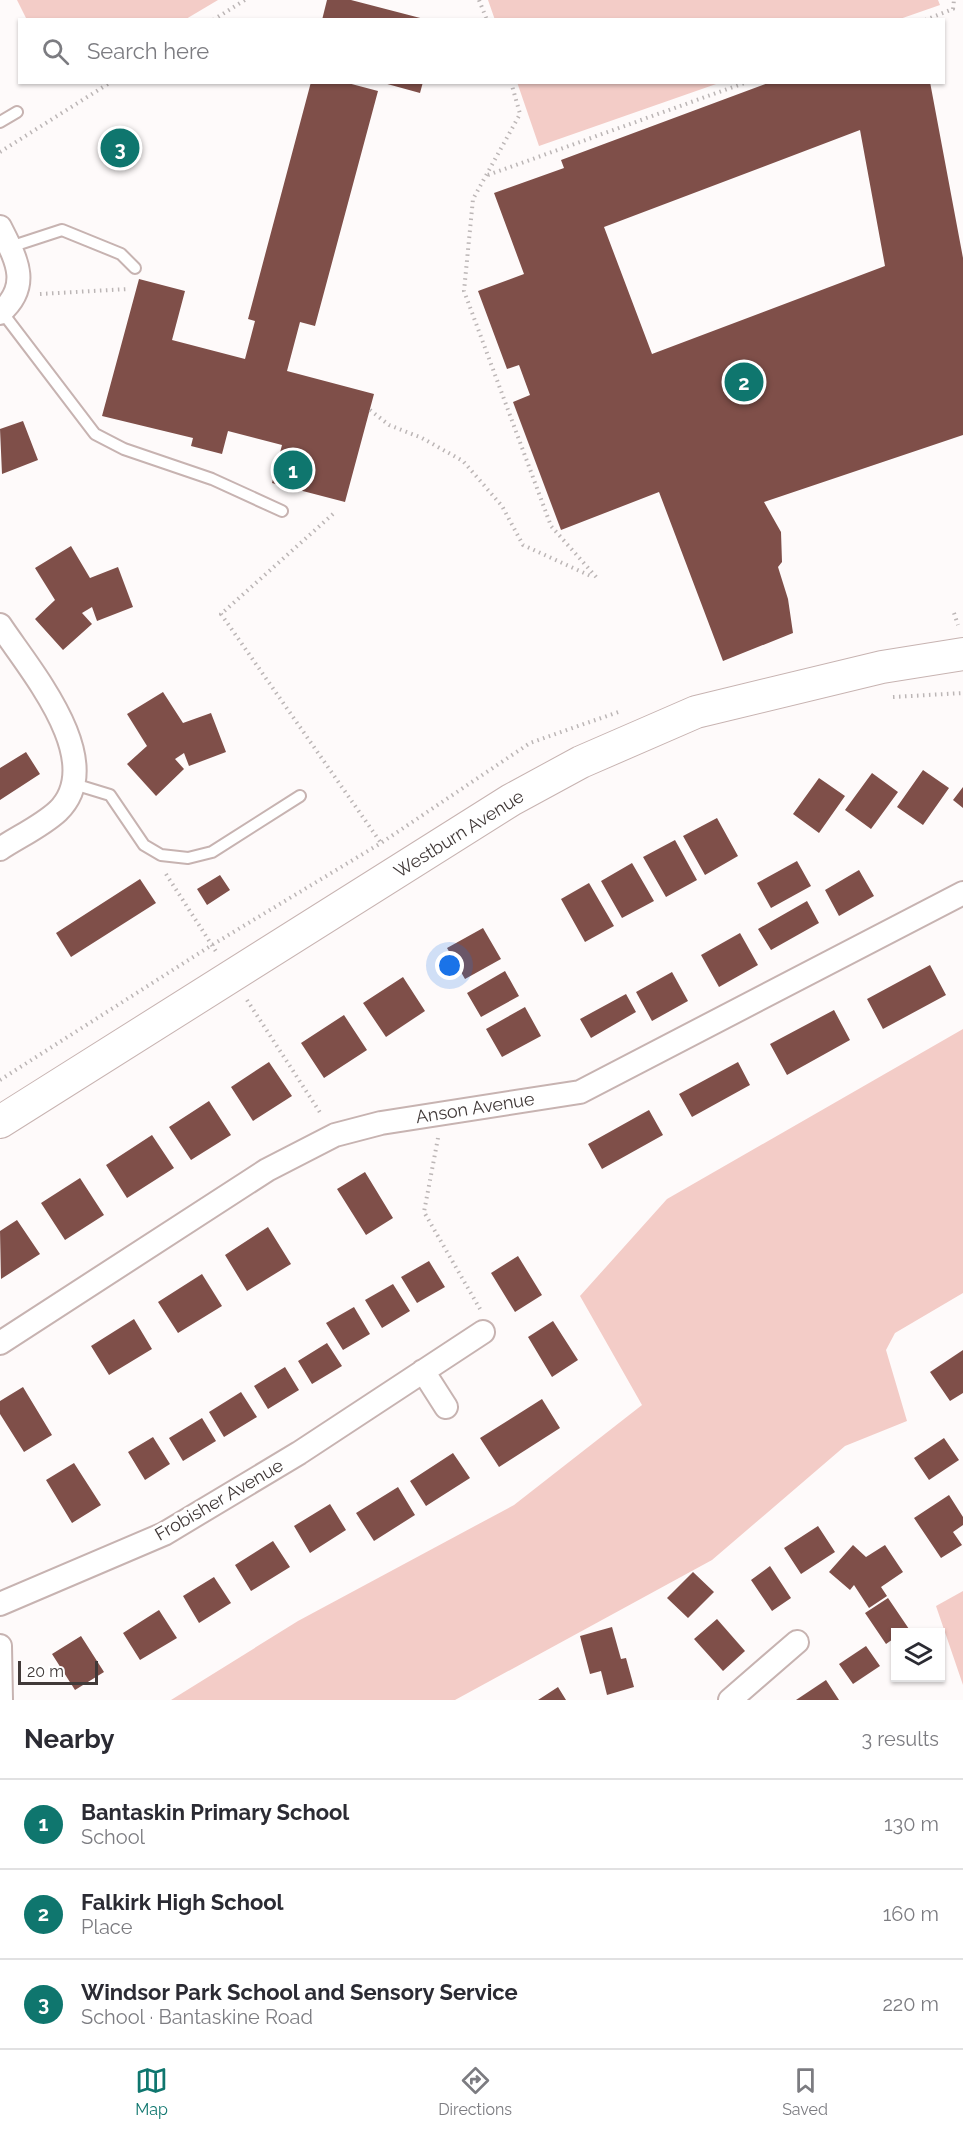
<!DOCTYPE html>
<html lang="en">
<head>
<meta charset="utf-8">
<style>
  body { margin:0; font-family:Raleway,sans-serif; background:#f7f7f7; color:#2b2b33 }
  .controls { position:absolute; right:18px; bottom:18px; display:grid; overflow:hidden; border-radius:0px; box-shadow:0 2px 4px #0004 }
  .controls button { width:54px; height:54px; display:grid; place-items:center; padding:0; border:0; border-bottom:2px solid #e1e1e2; background:#fff; color:#2b2b33; font:30px sans-serif }
  .scale { position:absolute; left:18px; bottom:15px; width:80px; box-sizing:border-box; padding-left:6px; border:3px solid #413938; border-top:0; font-size:16px; line-height:21px; white-space:nowrap; color:#413938; -webkit-text-stroke:4px #fff; paint-order:stroke }
  .you { position:absolute; left:450px; top:966px; width:21px; height:21px; margin:-15px; border:4px solid #fff; border-radius:50%; background:#1a73e8; box-shadow:0 0 0 9px #1a73e833 }
  .badge { display:grid; place-items:center; width:39px; height:39px; border-radius:50%; background:#0f766e; color:#fff; font-size:20px; font-weight:700 }
  .pin { position:absolute; translate:-50% -50%; border:3px solid #fff; box-shadow:0 2px 6px #0006 }
  .list { margin:0; padding:0; list-style:none }
  h2 { display:flex; justify-content:space-between; align-items:center; height:78px; margin:0; padding:0 24px; font-size:26px }
  h2 small { font-size:20px; font-weight:400; color:#7c7c81 }
  .list li { display:grid; grid-template-columns:39px 1fr auto; gap:18px; align-items:center; box-sizing:border-box; height:90px; padding:0 24px; border-top:2px solid #e1e1e2 }
  .list b { display:block; font-size:22px; white-space:nowrap }
  .list p { margin:0; font-size:20px; white-space:nowrap; color:#7c7c81 }
  .list em { font-size:20px; font-style:normal; color:#7c7c81 }
  .icon { flex:none; width:33px; height:33px; fill:none; stroke:currentColor; stroke-width:2; stroke-linecap:round; stroke-linejoin:round }
  .map { position:relative; flex:none; width:963px; height:1700px; overflow:hidden }
  .search { position:absolute; background:#fff; box-shadow:0 2px 4px #0004; left:18px; right:18px; top:18px; height:66px; display:flex; align-items:center; gap:15px; box-sizing:border-box; padding:0 21px; border-radius:0px; color:#7c7c81; font-size:22px }
  .sheet { height:348px; background:#fff }
  nav { display:flex; justify-content:space-around; align-items:center; box-sizing:border-box; height:84px; border-top:2px solid #e1e1e2; background:#fff; font-size:16px; color:#7c7c81 }
  nav a { display:grid; justify-items:center; gap:3px }
  nav .on { color:#0f766e }
  .map>svg:first-child { display:block }
</style>
</head>
<body>
<div class="map">
<svg width="963" height="1700" viewBox="0 0 963 1700">
  <rect width="100%" height="100%" fill="#fefafa"/>
  <!-- green -->
  <path fill="#f3ccc7" d="M 17,0 L 218,0 L 186,19 L 27,20 Z
    M 488,0 L 938,0 L 940,5 L 897,20 L 495,20 Z
    M 517,82 L 719,82 L 719,83 L 539,146 Z
    M 963,1029 L 963,1293 L 895,1333 L 886,1350 L 907,1421 L 845,1446 L 712,1560 L 455,1700 L 171,1700 L 298,1621 L 514,1505 L 642,1405 L 580,1296 L 667,1199 Z
    M 963,1591 L 963,1685 L 936,1606 Z"/>
  <!-- building -->
  <path fill="#7f4f49" fill-rule="evenodd" d="M 327,0 L 351,0 L 428,20 L 322,20 Z
    M 311,82 L 344,82 L 378,91 L 315,326 L 300,322 L 287,371 L 374,394 L 345,502 L 272,483 L 282,445 L 228,431 L 222,454 L 191,446 L 193,438 L 102,416 L 139,279 L 185,291 L 172,340 L 245,359 L 255,321 L 248,319 Z
    M 380,82 L 423,82 L 420,93 Z
    M 771,82 L 930,82 L 963,258 L 963,435 L 764,502 L 781,532 L 782,562 L 778,567 L 788,599 L 793,633 L 723,661 L 659,492 L 561,530 L 513,402 L 530,395 L 519,365 L 507,369 L 478,291 L 524,274 L 494,193 L 564,168 L 561,160 ZM 860,130 L 885,266 L 652,354 L 604,227 Z
    M 23,421 L 38,460 L 2,474 L 0,429 Z
    M 71,546 L 90,578 L 118,567 L 133,607 L 97,621 L 92,607 L 82,613 L 92,624 L 63,650 L 35,619 L 55,600 L 35,568 Z
    M 163,692 L 183,723 L 211,713 L 226,752 L 189,766 L 184,753 L 175,759 L 184,769 L 156,796 L 127,764 L 147,746 L 127,714 Z
    M 26,752 L 40,774 L 0,800 L 0,768 Z
    M 923,770 L 949,788 L 923,825 L 897,807 Z
    M 872,773 L 898,792 L 871,829 L 845,810 Z
    M 819,778 L 845,796 L 819,833 L 793,814 Z
    M 963,787 L 963,808 L 953,800 Z
    M 717,818 L 738,856 L 705,875 L 683,836 Z
    M 675,840 L 697,880 L 666,897 L 643,857 Z
    M 797,861 L 811,886 L 771,908 L 757,883 Z
    M 632,863 L 654,901 L 622,918 L 601,881 Z
    M 859,870 L 874,896 L 839,916 L 825,890 Z
    M 220,875 L 230,890 L 207,905 L 197,889 Z
    M 140,879 L 156,903 L 71,957 L 56,933 Z
    M 589,883 L 614,926 L 585,942 L 561,899 Z
    M 807,901 L 819,923 L 771,950 L 758,929 Z
    M 483,928 L 501,959 L 465,979 L 447,948 Z
    M 740,933 L 758,965 L 719,987 L 701,955 Z
    M 930,965 L 946,995 L 883,1029 L 867,999 Z
    M 505,971 L 519,996 L 481,1017 L 467,993 Z
    M 672,972 L 688,1001 L 652,1021 L 636,992 Z
    M 403,977 L 425,1011 L 386,1037 L 363,1003 Z
    M 626,994 L 636,1012 L 591,1038 L 580,1019 Z
    M 525,1007 L 541,1036 L 502,1057 L 486,1029 Z
    M 834,1010 L 850,1040 L 787,1075 L 770,1044 Z
    M 344,1015 L 367,1050 L 324,1078 L 301,1043 Z
    M 269,1062 L 292,1096 L 253,1121 L 231,1087 Z
    M 738,1062 L 750,1085 L 692,1117 L 679,1094 Z
    M 209,1101 L 231,1135 L 191,1160 L 169,1127 Z
    M 649,1110 L 663,1135 L 602,1169 L 588,1144 Z
    M 152,1135 L 174,1168 L 127,1198 L 106,1165 Z
    M 365,1172 L 393,1218 L 366,1235 L 337,1189 Z
    M 80,1178 L 104,1215 L 65,1240 L 41,1203 Z
    M 17,1220 L 40,1254 L 1,1279 L 0,1231 Z
    M 268,1227 L 291,1264 L 247,1291 L 225,1255 Z
    M 518,1256 L 542,1295 L 515,1312 L 491,1273 Z
    M 429,1261 L 445,1287 L 417,1303 L 401,1277 Z
    M 202,1274 L 222,1306 L 178,1333 L 158,1302 Z
    M 393,1284 L 410,1311 L 382,1328 L 365,1300 Z
    M 354,1307 L 370,1334 L 343,1350 L 326,1323 Z
    M 134,1319 L 152,1349 L 109,1375 L 91,1346 Z
    M 553,1321 L 578,1360 L 552,1377 L 528,1337 Z
    M 327,1343 L 342,1366 L 312,1384 L 298,1361 Z
    M 963,1350 L 963,1393 L 950,1401 L 930,1372 Z
    M 285,1367 L 299,1390 L 268,1409 L 254,1386 Z
    M 23,1387 L 52,1435 L 24,1452 L 0,1414 L 0,1401 Z
    M 241,1392 L 257,1417 L 224,1437 L 209,1412 Z
    M 542,1399 L 560,1428 L 499,1467 L 480,1438 Z
    M 202,1418 L 216,1441 L 183,1461 L 169,1438 Z
    M 153,1437 L 170,1464 L 145,1480 L 128,1452 Z
    M 944,1438 L 959,1460 L 929,1480 L 914,1458 Z
    M 453,1453 L 470,1478 L 426,1506 L 410,1481 Z
    M 74,1463 L 101,1505 L 72,1523 L 46,1480 Z
    M 398,1487 L 415,1515 L 374,1541 L 356,1513 Z
    M 949,1495 L 963,1517 L 963,1525 L 953,1532 L 962,1545 L 941,1558 L 914,1518 Z
    M 330,1504 L 346,1530 L 310,1553 L 294,1526 Z
    M 818,1526 L 835,1552 L 801,1574 L 784,1548 Z
    M 273,1541 L 290,1567 L 251,1591 L 235,1565 Z
    M 853,1545 L 866,1557 L 885,1545 L 903,1572 L 881,1587 L 887,1596 L 869,1608 L 854,1585 L 850,1590 L 829,1572 Z
    M 770,1566 L 791,1598 L 772,1611 L 751,1580 Z
    M 693,1572 L 714,1592 L 688,1618 L 667,1598 Z
    M 214,1577 L 231,1603 L 199,1623 L 183,1596 Z
    M 888,1598 L 909,1629 L 896,1632 L 896,1637 L 886,1644 L 865,1613 Z
    M 159,1610 L 177,1638 L 140,1660 L 123,1633 Z
    M 717,1619 L 745,1651 L 723,1671 L 694,1639 Z
    M 612,1627 L 621,1659 L 626,1658 L 634,1687 L 607,1695 L 601,1671 L 590,1674 L 580,1636 Z
    M 81,1636 L 104,1672 L 75,1690 L 52,1654 Z
    M 866,1646 L 880,1666 L 853,1684 L 839,1664 Z
    M 826,1680 L 839,1700 L 796,1700 Z
    M 558,1687 L 566,1700 L 538,1700 Z"/>
  <g fill="none" stroke-linecap="round" stroke-linejoin="round">
    <!-- lane casing -->
    <g stroke="#c7b3b1" stroke-width="14">
      <path id="lane" d="M 0,122 L 17,112
        M 10,247 L 62,230 L 121,254 L 135,268
        M 2,312 L 95,434 L 124,449 L 212,479 L 282,511
        M 74,784 L 110,795 L 144,845 L 161,855 L 188,858 L 212,852 L 300,796"/>
    </g>
    <!-- street casing -->
    <g stroke="#c7b3b1" stroke-width="26">
      <path id="street" d="M 0,227 C 16,259 32,285 0,313
        M 0,625 C 29,669 109,761 58,811 C 42,826 18,837 0,849
        M 0,1343 L 267,1170 L 335,1135 L 381,1123 L 580,1092 L 963,893
        M 423,1371 L 446,1407
        M 0,1604 L 164,1534 L 299,1453 L 483,1332
        M 0,1646 L 1,1700
        M 730,1700 L 797,1642"/>
    </g>
    <!-- secondary casing -->
    <g stroke="#c7b3b1" stroke-width="34">
      <path id="secondary" d="M 0,1122 L 511,800 L 581,762 L 696,712 L 882,667 L 963,654"/>
    </g>
    <!-- path -->
    <path stroke="#bcb6b6" stroke-width="4" stroke-dasharray="1.5 4.5" stroke-linecap="butt" d="M 479,0 L 487,20
      M 213,20 L 245,0
      M 925,20 L 953,9 L 954,0
      M 511,82 L 520,114 L 473,199 L 464,291 L 551,526 L 597,578
      M 0,152 L 111,82
      M 488,175 L 747,82
      M 40,294 L 128,289
      M 370,410 L 389,425 L 422,438 L 463,461 L 502,506 L 523,545 L 593,577
      M 333,514 L 221,614 L 381,843
      M 954,613 L 958,625
      M 893,697 L 963,693
      M 166,874 L 217,953
      M 247,1000 L 321,1114
      M 0,1080 L 212,945 L 381,843 L 530,743 L 621,711
      M 438,1138 L 424,1212 L 480,1309"/>
    <!-- lane -->
    <use href="#lane" stroke="#fff" stroke-width="10"/>
    <!-- street -->
    <use href="#street" stroke="#fff" stroke-width="22"/>
    <!-- secondary -->
    <use href="#secondary" stroke="#fff" stroke-width="32"/>
  </g>
  <g text-anchor="middle" stroke-width="6" stroke-linejoin="round" paint-order="stroke">
    <!-- street labels -->
    <g font-size="18" fill="#413938" stroke="#fff">
      <text transform="translate(459 834) rotate(-32)" y="6">Westburn Avenue</text>
      <text transform="translate(475 1108) rotate(-9)" y="6">Anson Avenue</text>
      <text transform="translate(219 1500) rotate(-30)" y="6">Frobisher Avenue</text>
    </g>
  </g>
</svg>
<div class="controls">
<button><svg class="icon" aria-label="layers" viewBox="0 0 24 24"><path d="M12 4l9 5-9 5-9-5zM3 14l9 5 9-5"/></svg></button>
</div>
<div class="scale">20 m</div>
<div class="you"></div>
<div class="pin badge" style="left:293px;top:470px">1</div>
<div class="pin badge" style="left:744px;top:382px">2</div>
<div class="pin badge" style="left:120px;top:148px">3</div>
<div class="search"><svg class="icon" aria-label="search" viewBox="0 0 24 24"><circle cx="10" cy="10" r="6"/><path d="M15 15l6 6"/></svg>Search here</div>
</div>
<section class="sheet">
<h2>Nearby<small>3 results</small></h2>
<ul class="list">
<li><span class="badge">1</span><div><b>Bantaskin Primary School</b><p>School</p></div><em>130 m</em></li>
<li><span class="badge">2</span><div><b>Falkirk High School</b><p>Place</p></div><em>160 m</em></li>
<li><span class="badge">3</span><div><b>Windsor Park School and Sensory Service</b><p>School · Bantaskine Road</p></div><em>220 m</em></li>
</ul>
</section>
<nav>
<a class="on"><svg class="icon" aria-label="map" viewBox="0 0 24 24"><path d="M3 6l6-2 6 2 6-2v14l-6 2-6-2-6 2zM9 4v14M15 6v14"/></svg>Map</a>
<a><svg class="icon" aria-label="directions" viewBox="0 0 24 24"><path d="M12 3l9 9-9 9-9-9zM9 14v-3h6M13 9l2 2-2 2"/></svg>Directions</a>
<a><svg class="icon" aria-label="saved" viewBox="0 0 24 24"><path d="M7 4h10v16l-5-4-5 4z"/></svg>Saved</a>
</nav>
</body>
</html>
